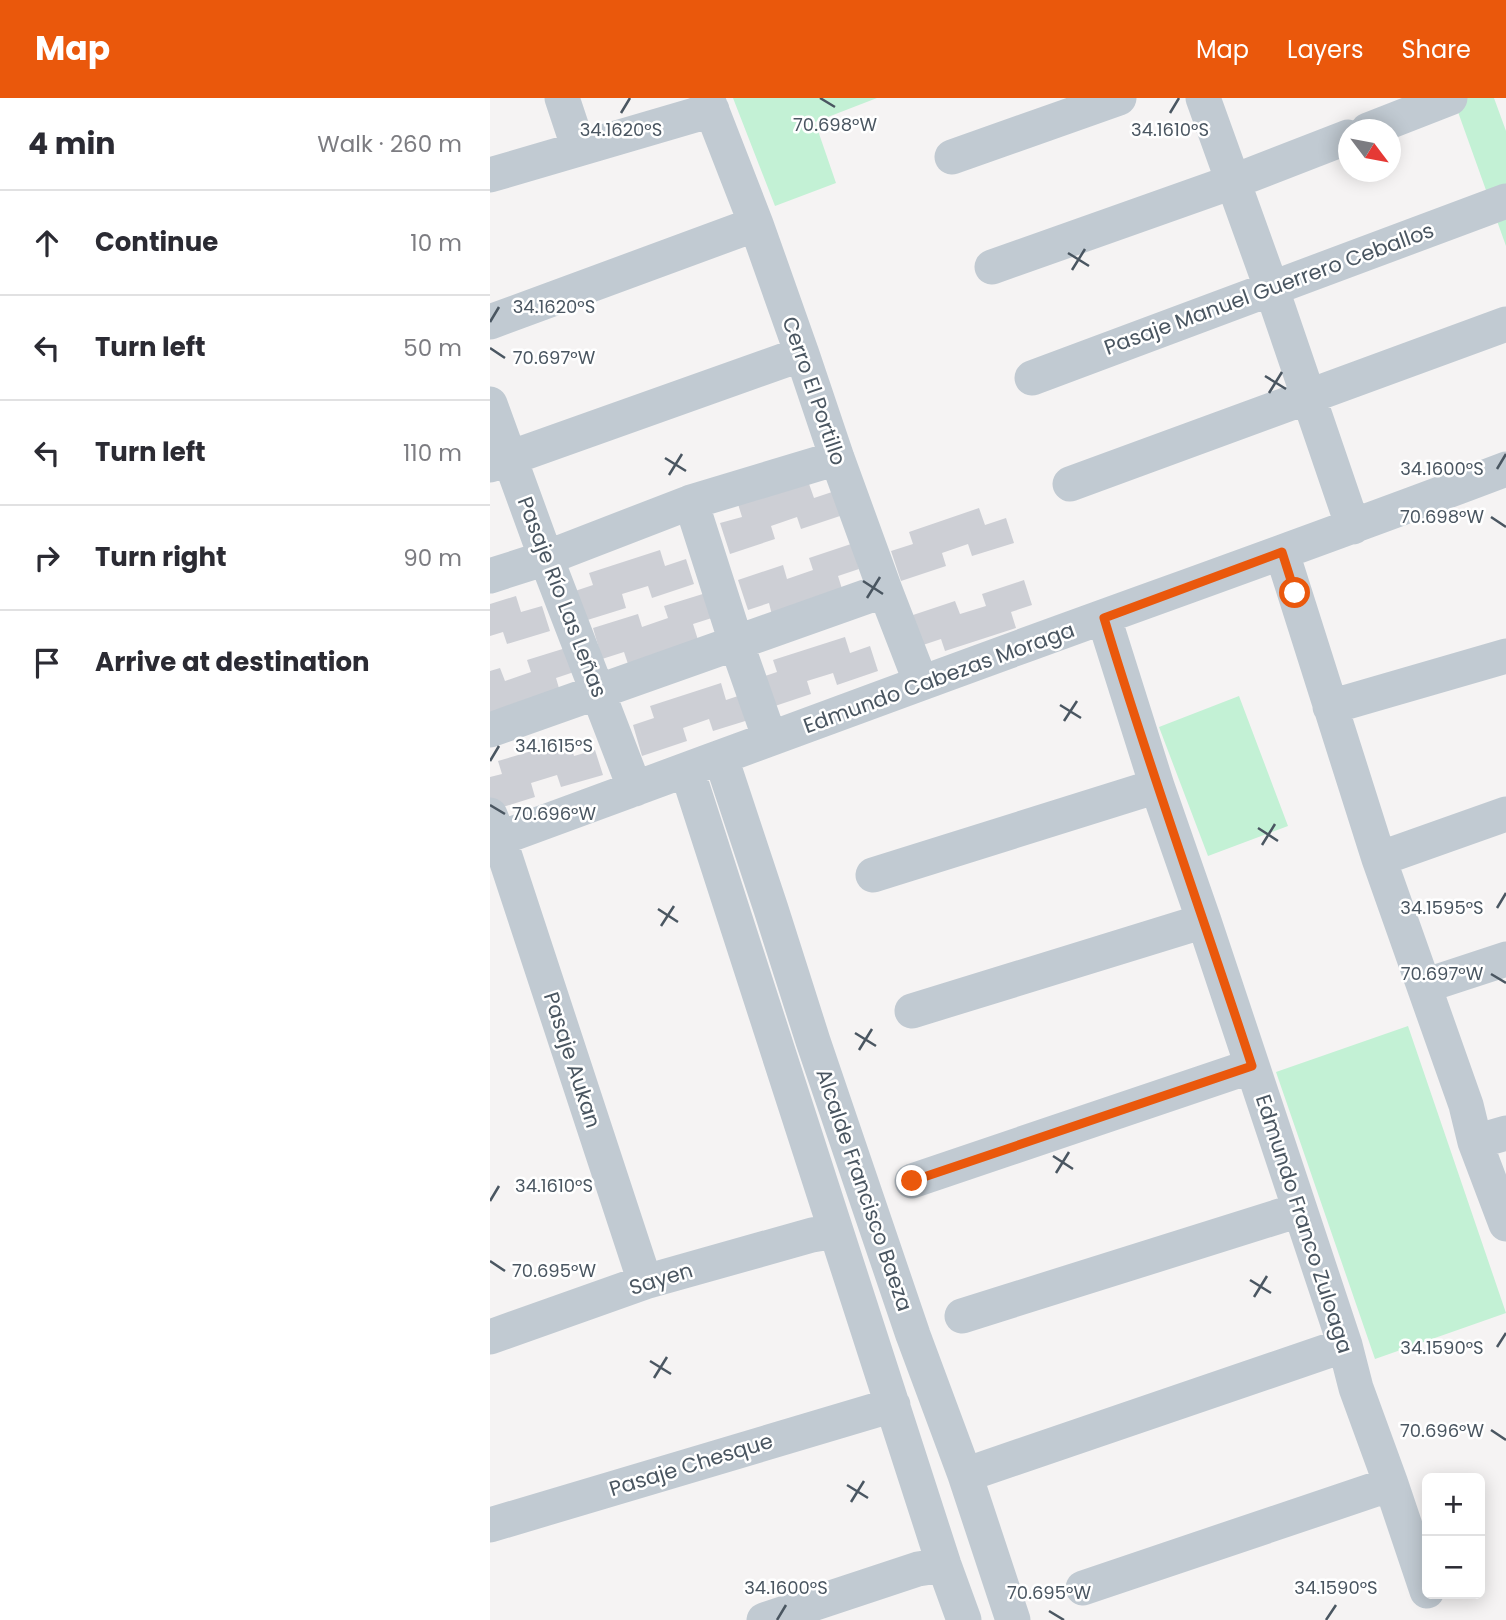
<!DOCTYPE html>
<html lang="en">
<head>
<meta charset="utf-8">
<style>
  body { margin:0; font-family:Poppins,sans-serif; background:#f7f7f7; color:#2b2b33 }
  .controls { position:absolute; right:21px; bottom:21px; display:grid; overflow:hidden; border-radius:10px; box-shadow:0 4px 18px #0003 }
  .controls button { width:63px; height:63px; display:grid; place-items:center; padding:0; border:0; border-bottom:2px solid #e1e1e2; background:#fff; color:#2b2b33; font:35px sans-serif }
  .compass { position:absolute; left:848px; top:21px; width:63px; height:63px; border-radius:50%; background:#fff; box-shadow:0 4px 18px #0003; rotate:122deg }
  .stop { position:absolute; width:21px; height:21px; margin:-16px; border:5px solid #ea580c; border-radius:50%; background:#fff }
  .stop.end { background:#ea580c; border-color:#fff; box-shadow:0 2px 7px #0008 }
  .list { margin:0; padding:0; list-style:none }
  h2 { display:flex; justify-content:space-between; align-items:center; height:91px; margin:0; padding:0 28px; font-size:30px }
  h2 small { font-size:23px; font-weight:400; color:#7c7c81 }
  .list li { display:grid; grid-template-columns:46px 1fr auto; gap:21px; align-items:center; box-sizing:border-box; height:105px; padding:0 28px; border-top:2px solid #e1e1e2 }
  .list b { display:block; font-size:26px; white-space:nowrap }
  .list em { font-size:23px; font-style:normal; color:#7c7c81 }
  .icon { flex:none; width:38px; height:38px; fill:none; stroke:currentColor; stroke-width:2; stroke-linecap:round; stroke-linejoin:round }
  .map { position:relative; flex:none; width:1016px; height:1522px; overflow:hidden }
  header { display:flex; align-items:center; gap:42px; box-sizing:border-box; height:98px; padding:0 35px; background:#ea580c; color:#fff }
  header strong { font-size:33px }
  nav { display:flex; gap:38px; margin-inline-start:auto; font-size:24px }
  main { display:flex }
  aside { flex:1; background:#fff }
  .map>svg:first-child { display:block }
</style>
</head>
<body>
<header>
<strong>Map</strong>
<nav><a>Map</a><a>Layers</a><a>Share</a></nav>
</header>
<main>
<aside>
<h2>4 min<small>Walk · 260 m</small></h2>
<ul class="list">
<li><svg class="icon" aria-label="ahead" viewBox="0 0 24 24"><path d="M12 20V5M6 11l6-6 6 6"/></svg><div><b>Continue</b></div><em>10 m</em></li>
<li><svg class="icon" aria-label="left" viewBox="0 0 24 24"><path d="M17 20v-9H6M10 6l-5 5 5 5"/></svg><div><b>Turn left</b></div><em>50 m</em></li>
<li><svg class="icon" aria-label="left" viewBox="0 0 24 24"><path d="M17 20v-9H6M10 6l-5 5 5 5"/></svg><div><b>Turn left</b></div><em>110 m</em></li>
<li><svg class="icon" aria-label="right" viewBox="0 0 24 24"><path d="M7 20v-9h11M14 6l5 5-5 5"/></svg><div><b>Turn right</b></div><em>90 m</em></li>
<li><svg class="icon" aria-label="arrive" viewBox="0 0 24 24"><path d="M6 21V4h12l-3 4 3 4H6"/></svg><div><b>Arrive at destination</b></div></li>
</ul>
</aside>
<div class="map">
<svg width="1016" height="1522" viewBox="0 0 1016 1522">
  <rect width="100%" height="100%" fill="#f5f3f3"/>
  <!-- green -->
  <path fill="#c3f1d5" d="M 243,0 L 387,0 L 325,24 L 346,85 L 285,108 Z
    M 963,0 L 1004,0 L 1016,33 L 1016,148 Z
    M 749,598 L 798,728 L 718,758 L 669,629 Z
    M 918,928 L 1016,1215 L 885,1261 L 786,974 Z"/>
  <!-- building -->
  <path fill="#cdcfd5" d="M 318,383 L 324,400 L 345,393 L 353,417 L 311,431 L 307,419 L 281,428 L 285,441 L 240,456 L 230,425 L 252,419 L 248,406 Z
    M 489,410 L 495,427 L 516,420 L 524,445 L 482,458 L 478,446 L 452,455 L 456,468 L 411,483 L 401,453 L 423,446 L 419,434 Z
    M 361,446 L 369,471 L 348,478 L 353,494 L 282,517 L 279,505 L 258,512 L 248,482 L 293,467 L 297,481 L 323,472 L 319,460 Z
    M 170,452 L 175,468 L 196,461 L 204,486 L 162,500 L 158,488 L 132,496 L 136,510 L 91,524 L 82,494 L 103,487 L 99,475 Z
    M 534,482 L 542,507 L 521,514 L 526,530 L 455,553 L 451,541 L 430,548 L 420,518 L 465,503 L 470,516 L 496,508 L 492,496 Z
    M 216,495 L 225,519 L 203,526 L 208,542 L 138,566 L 134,554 L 112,561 L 103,530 L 148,516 L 152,529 L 178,520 L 174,508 Z
    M 26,498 L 31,514 L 52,508 L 60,533 L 17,546 L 13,534 L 0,538 L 0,506 Z
    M 355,539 L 360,555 L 380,548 L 388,573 L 347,587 L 343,575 L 317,583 L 321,596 L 276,611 L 266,581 L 287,574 L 283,562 Z
    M 79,549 L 87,573 L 66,580 L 71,597 L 0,620 L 0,573 L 10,570 L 15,583 L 41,574 L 37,562 Z
    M 231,585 L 236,602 L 257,595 L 265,620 L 223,633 L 219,621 L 193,630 L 197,643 L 152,658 L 143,627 L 164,620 L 160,608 Z
    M 79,642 L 84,658 L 105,652 L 113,677 L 71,689 L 67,677 L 41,685 L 45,699 L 0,713 L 0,679 L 12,676 L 8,663 Z"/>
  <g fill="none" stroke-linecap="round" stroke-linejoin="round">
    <!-- minor -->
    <path stroke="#c1cad2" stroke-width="35" d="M 72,0 L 89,51
      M 217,0 L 266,126 L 312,256 L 347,360 L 395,492 L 431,585
      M 713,0 L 781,189 L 863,429
      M 878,32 L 960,0
      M 462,59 L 629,0
      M 0,77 L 222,12
      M 502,169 L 742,84 L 858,39
      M 0,224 L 266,126
      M 542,280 L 1016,103
      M 0,306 L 56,460 L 145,691
      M 0,367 L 312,256
      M 580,386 L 1016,226
      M 201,404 L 246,544 L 280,641
      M 792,455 L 889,761 L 976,1007 L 985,1044 L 1016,1126
      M 0,478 L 56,460 L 201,404 L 347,360
      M 614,520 L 667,688 L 714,823 L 855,1247 L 866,1290 L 901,1386 L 937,1493
      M 840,609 L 1016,558
      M 0,632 L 395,492
      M 231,660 L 281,811 L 323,943 L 423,1237 L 475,1377 L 523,1522
      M 197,672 L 454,1467 L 474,1522
      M 0,717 L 9,740 L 155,1184
      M 0,744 C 143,692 286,638 429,586 C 624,514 821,445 1016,371
      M 889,761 L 1016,716
      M 383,777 L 667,688
      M 934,888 L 1016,861
      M 422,913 L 714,823
      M 985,1044 L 1016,1035
      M 422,1083 L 762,968
      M 472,1218 L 809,1112
      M 0,1239 L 155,1184 L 322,1137 L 346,1133
      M 475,1377 L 855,1247
      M 0,1427 L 403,1307
      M 593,1490 L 901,1386
      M 274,1522 L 428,1471 L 454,1467"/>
  </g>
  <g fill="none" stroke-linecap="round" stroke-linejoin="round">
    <!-- route -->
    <path stroke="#ea580c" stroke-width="9" d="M 422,1083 L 762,968 C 713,818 659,670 614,520 L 792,454 L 805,495"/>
  </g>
  <!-- ticks -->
  <path fill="none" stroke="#4a5661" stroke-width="2.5" d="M 330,0 L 345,9M 131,15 L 140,0M 680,15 L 689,0M 578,155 L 599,168M 582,172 L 595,151M 0,224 L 9,209M 0,250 L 15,260M 775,278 L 796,291M 779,295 L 792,274M 175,360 L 196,373M 1007,371 L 1016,356M 179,377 L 192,356M 1001,419 L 1016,429M 373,483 L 393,496M 377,500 L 390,479M 570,607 L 591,620M 574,623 L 587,603M 0,663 L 9,648M 0,707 L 15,716M 768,730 L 788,743M 772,747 L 785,726M 1007,810 L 1016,795M 168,811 L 188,824M 171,828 L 184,808M 1001,876 L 1016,885M 365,935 L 386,948M 369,952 L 382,931M 563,1058 L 583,1071M 566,1075 L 579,1054M 0,1103 L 9,1088M 0,1163 L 15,1173M 760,1182 L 781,1195M 764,1199 L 777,1178M 1007,1249 L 1016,1235M 160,1263 L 181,1276M 164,1280 L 177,1259M 1001,1332 L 1016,1342M 357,1387 L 378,1400M 361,1404 L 374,1383M 559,1513 L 574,1522M 287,1522 L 296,1507M 836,1522 L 846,1507"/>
  <g text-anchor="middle" stroke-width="5" stroke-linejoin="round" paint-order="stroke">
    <!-- street labels -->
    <g font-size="21" fill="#4a5661" stroke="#fff">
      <text transform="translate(779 191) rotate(-20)" y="7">Pasaje Manuel Guerrero Ceballos</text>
      <text transform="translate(324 293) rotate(71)" y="7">Cerro El Portillo</text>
      <text transform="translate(72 499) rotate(69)" y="7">Pasaje Río Las Leñas</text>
      <text transform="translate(449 580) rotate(-20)" y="7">Edmundo Cabezas Moraga</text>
      <text transform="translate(82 962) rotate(72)" y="7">Pasaje Aukan</text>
      <text transform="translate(374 1092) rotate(71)" y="7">Alcalde Francisco Baeza</text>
      <text transform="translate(814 1126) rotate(72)" y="7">Edmundo Franco Zuloaga</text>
      <text transform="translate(171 1181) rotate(-17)" y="7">Sayen</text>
      <text transform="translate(201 1367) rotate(-17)" y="7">Pasaje Chesque</text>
    </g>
  </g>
  <g font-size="18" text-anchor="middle" fill="#4a5661" stroke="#fff" stroke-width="5" stroke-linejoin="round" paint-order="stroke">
    <text x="345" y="33">70.698°W</text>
    <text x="131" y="38">34.1620°S</text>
    <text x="680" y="38">34.1610°S</text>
    <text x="64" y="215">34.1620°S</text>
    <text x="64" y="266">70.697°W</text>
    <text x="952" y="377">34.1600°S</text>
    <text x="952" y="425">70.698°W</text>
    <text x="64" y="654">34.1615°S</text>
    <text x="64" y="722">70.696°W</text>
    <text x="952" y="816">34.1595°S</text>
    <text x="952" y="882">70.697°W</text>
    <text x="64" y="1094">34.1610°S</text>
    <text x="64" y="1179">70.695°W</text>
    <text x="952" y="1256">34.1590°S</text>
    <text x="952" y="1339">70.696°W</text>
    <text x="296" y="1496">34.1600°S</text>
    <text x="846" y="1496">34.1590°S</text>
    <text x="559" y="1501">70.695°W</text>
  </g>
</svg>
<div class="controls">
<button>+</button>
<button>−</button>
</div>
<svg class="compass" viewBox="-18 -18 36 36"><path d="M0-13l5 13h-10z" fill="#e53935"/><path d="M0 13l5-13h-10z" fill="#7c7c81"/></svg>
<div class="stop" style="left:805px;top:495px"></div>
<div class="stop end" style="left:422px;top:1083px"></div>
</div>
</main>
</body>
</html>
